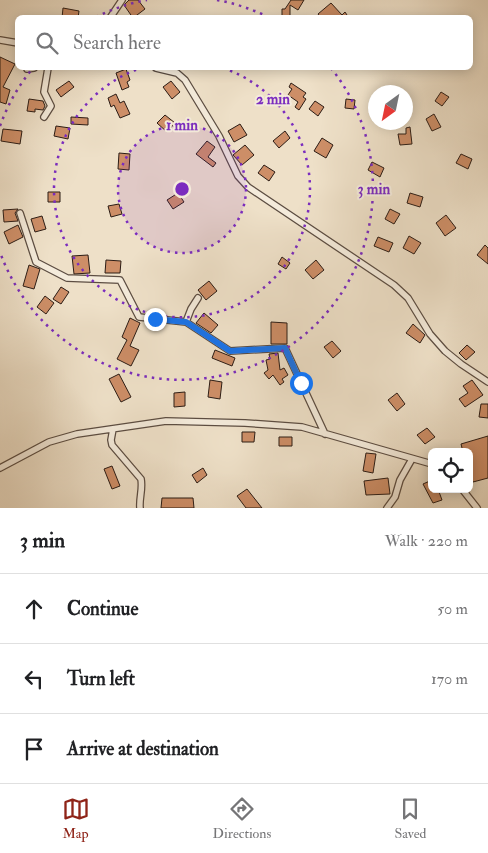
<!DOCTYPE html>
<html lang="en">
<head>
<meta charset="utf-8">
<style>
  body { margin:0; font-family:"IM FELL Double Pica",serif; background:#f2f2f2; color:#202124 }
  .controls { position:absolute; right:15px; bottom:15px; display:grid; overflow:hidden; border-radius:8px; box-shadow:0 2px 12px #0003 }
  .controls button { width:45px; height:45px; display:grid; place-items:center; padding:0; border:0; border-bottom:1px solid #e0e0e0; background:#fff; color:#202124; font:25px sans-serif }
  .compass { position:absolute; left:368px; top:85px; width:45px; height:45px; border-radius:50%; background:#fff; box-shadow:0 2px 12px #0003; rotate:213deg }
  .stop { position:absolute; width:15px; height:15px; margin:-11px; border:4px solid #1a73e8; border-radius:50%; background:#fff }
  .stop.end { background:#1a73e8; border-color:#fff; box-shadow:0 1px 5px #0008 }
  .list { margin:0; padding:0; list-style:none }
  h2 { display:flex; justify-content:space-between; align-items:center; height:65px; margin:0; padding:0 20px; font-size:21px }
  h2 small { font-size:16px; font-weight:400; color:#757577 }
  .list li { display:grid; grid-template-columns:32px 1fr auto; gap:15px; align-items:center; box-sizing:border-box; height:70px; padding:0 20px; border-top:1px solid #e0e0e0 }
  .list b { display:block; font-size:19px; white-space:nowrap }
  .list em { font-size:16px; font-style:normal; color:#757577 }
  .icon { flex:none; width:28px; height:28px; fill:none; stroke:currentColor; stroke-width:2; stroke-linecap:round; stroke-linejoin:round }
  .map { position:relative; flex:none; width:488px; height:508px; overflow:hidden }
  .search { position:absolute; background:#fff; box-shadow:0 2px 12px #0003; left:15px; right:15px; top:15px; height:55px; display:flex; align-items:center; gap:12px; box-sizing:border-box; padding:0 18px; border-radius:8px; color:#757577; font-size:19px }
  .sheet { height:275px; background:#fff }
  nav { display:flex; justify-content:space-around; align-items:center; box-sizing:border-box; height:70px; border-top:1px solid #e0e0e0; background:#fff; font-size:14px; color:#757577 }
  nav a { display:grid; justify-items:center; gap:2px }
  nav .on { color:#8f2418 }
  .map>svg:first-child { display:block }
</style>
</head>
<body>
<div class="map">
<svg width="488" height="508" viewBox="0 0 488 508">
  <rect width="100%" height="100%" fill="#eee0c8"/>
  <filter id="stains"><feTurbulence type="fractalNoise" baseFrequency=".004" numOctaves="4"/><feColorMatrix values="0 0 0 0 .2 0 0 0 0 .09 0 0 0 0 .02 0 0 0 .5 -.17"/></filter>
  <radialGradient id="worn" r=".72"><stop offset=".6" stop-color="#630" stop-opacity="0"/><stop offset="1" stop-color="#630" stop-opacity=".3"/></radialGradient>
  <!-- building -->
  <path fill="#cd8e67" stroke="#2b1c15" d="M 129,0 L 138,0 L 145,9 L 133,18 L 124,5 Z
    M 291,0 L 304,0 L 298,10 L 290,5 L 290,18 L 282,18 L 282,9 L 285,9 Z
    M 331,3 L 342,15 L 345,12 L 349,18 L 321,18 L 318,14 Z
    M 63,8 L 79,11 L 78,18 L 62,18 Z
    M 0,57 L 15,64 L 3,87 L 10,90 L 6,104 L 0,102 Z
    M 126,69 L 130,80 L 127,82 L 129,87 L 122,90 L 116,73 Z
    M 69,81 L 74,87 L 61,97 L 56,90 Z
    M 171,81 L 180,92 L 172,99 L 163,87 Z
    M 291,83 L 306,93 L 303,97 L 306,99 L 299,110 L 295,107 L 298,102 L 288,95 L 292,89 L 289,87 Z
    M 441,92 L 449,97 L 442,106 L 435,101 Z
    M 116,94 L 120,103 L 124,101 L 130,114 L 120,118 L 114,105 L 111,107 L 108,98 Z
    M 29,99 L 43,101 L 45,106 L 43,110 L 35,109 L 35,112 L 27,111 Z
    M 346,99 L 355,100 L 354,109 L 345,108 Z
    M 315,101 L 324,107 L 318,116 L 309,109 Z
    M 434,114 L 441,127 L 432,131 L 426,119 Z
    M 165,115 L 175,123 L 167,132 L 157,123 Z
    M 71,117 L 88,118 L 88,125 L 71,124 Z
    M 240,124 L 247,135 L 234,142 L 228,131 Z
    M 56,126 L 70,128 L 68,139 L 54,136 Z
    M 410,127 L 412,144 L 400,145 L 398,134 L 406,134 L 406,128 Z
    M 3,129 L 22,131 L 20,144 L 1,141 Z
    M 285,131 L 290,138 L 279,148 L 273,141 Z
    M 322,138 L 333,145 L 326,158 L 314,151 Z
    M 207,141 L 215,147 L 208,157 L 216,163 L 213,167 L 196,154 Z
    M 245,145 L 254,155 L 242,165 L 233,155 Z
    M 119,153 L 130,154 L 129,170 L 118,169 Z
    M 461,154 L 472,159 L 468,169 L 456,163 Z
    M 372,162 L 384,168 L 380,177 L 368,170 Z
    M 264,165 L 275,172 L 269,181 L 258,173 Z
    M 48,192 L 60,192 L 60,202 L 48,202 Z
    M 178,193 L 184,202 L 173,209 L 167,200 Z
    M 410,193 L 423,197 L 420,207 L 407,203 Z
    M 119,204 L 122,214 L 111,217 L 108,206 Z
    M 18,209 L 15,213 L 18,221 L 4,222 L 3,210 Z
    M 390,209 L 400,214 L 394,224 L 385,219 Z
    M 446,215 L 456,228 L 445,236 L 436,223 Z
    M 42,216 L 46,229 L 35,232 L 31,219 Z
    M 18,225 L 23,237 L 9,244 L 4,232 Z
    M 409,236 L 421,243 L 414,254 L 403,248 Z
    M 378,237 L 393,243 L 389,252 L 374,246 Z
    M 485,245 L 488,248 L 488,264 L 477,255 Z
    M 88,255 L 90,273 L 74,274 L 72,256 Z
    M 282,257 L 290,263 L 286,269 L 278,264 Z
    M 106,260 L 121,261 L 120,273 L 105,273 Z
    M 316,260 L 324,270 L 313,279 L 305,270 Z
    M 29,265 L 40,269 L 34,289 L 23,286 Z
    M 209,281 L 217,291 L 206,300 L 198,290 Z
    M 61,287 L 69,292 L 61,304 L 53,299 Z
    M 45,296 L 54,303 L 46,314 L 37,307 Z
    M 204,313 L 218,325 L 211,333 L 196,323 Z
    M 130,318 L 140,323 L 130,346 L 139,350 L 131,366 L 117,359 L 127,340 L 122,337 Z
    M 271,322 L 287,323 L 287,344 L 271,344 Z
    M 413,324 L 425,335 L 420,343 L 406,333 Z
    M 332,341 L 341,351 L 333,358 L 324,347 Z
    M 467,345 L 475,352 L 466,360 L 459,353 Z
    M 215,350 L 235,358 L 232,366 L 212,358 Z
    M 278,353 L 280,370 L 284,368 L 288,375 L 282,379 L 284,382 L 280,385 L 273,375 L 269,379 L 264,373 L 268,370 L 266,360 L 270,359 L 269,354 Z
    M 119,374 L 131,397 L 121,402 L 109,379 Z
    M 210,380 L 222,382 L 220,399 L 208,397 Z
    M 472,380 L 483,395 L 465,407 L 459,399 L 468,393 L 463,386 Z
    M 185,392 L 185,406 L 174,407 L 174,393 Z
    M 397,393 L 405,404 L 397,411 L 388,400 Z
    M 481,404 L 488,404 L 488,418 L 479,417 Z
    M 427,428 L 435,437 L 425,444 L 417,435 Z
    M 242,432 L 255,432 L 254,442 L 242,442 Z
    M 488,436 L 488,478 L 473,482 L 469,470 L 469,452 L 463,452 L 461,444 Z
    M 279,437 L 292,437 L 292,446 L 279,446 Z
    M 366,453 L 376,454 L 373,473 L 363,471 Z
    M 112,466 L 120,486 L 112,489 L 104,469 Z
    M 203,468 L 207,475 L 197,483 L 192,475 Z
    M 388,478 L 390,494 L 366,495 L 364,481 Z
    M 432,480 L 432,489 L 438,489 L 442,500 L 433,503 L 423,484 Z
    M 247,489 L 262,508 L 246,508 L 237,496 Z
    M 162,498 L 193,498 L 194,508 L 161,508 Z"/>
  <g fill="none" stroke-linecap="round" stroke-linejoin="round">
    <!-- minor casing -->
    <g stroke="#5c4d42" stroke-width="8">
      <path id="minor" d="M 110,18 L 122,0
        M 0,40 L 18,43
        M 156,68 L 177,73 L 185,80 L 219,136 L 238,176 L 248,187 L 394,285 L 408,298 L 430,334 L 445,351 L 461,364 L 488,382
        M 27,69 L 34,68
        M 44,117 L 51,106 L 44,92 L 48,68
        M 20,213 L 36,262 L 67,278 L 120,280 L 139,317 L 186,322 L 230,351 L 285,348 L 325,434
        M 186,322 L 191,309 L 198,298
        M 113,429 L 111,440 L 112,445 L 141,479 C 143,489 139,498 140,508
        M 0,468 L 49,442 L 77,434 L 166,421 L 245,423 L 302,427 L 432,464
        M 462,489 L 477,508
        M 387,508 L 395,497 L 400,480 L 412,459"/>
    </g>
    <!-- minor -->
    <use href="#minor" stroke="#f4ebdb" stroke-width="5.5"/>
  </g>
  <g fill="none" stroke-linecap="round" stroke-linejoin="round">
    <!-- route -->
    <path stroke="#1a73e8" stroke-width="6" d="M 155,319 L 186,322 L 230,351 L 285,348 L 301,383"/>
  </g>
  <!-- distance rings -->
  <circle cx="182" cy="189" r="64" fill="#7b2cbf" fill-opacity=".12"/>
  <g fill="none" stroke="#7b2cbf" stroke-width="2.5" stroke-dasharray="2.5 5">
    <circle cx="182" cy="189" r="64"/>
    <path d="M223 68A128 128 0 1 1 141 68"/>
    <path d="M0 126A192 192 0 0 1 33 68M96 17A192 192 0 0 1 147 0M217 0A192 192 0 0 1 268 17M331 68A192 192 0 1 1 0 252"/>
  </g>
  <circle cx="182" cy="189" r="8" fill="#7b2cbf" stroke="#f4ebdb" stroke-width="2.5"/>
  <g font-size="15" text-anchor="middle" font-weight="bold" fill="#7b2cbf" stroke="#f4ebdb" stroke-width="4" stroke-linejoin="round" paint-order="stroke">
    <text x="273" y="104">2 min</text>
    <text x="182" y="130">1 min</text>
    <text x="374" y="194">3 min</text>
  </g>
  <rect width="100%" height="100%" filter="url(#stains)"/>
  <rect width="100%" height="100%" fill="url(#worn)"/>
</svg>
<div class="controls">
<button><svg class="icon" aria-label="locate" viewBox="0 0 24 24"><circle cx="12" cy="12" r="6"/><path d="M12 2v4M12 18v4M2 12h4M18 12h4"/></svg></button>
</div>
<svg class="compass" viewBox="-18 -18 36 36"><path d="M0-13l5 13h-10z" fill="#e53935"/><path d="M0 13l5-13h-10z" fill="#757577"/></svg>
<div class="stop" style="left:301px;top:383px"></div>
<div class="stop end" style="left:155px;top:319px"></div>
<div class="search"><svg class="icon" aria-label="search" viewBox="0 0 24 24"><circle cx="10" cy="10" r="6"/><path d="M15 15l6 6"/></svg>Search here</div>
</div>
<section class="sheet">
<h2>3 min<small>Walk · 220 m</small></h2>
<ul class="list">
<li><svg class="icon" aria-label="ahead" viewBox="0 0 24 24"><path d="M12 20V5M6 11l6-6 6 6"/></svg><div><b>Continue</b></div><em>50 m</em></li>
<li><svg class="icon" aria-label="left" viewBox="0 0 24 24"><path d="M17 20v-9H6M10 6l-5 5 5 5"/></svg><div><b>Turn left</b></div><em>170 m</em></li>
<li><svg class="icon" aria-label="arrive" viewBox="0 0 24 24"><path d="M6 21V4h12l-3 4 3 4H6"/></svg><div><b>Arrive at destination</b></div></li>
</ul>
</section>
<nav>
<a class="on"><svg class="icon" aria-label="map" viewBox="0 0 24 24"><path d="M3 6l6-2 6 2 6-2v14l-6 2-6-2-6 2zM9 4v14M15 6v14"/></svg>Map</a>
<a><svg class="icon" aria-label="directions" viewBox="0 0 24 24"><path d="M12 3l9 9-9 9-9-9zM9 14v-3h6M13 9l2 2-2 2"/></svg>Directions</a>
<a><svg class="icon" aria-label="saved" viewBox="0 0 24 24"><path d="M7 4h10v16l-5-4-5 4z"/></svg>Saved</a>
</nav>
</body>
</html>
